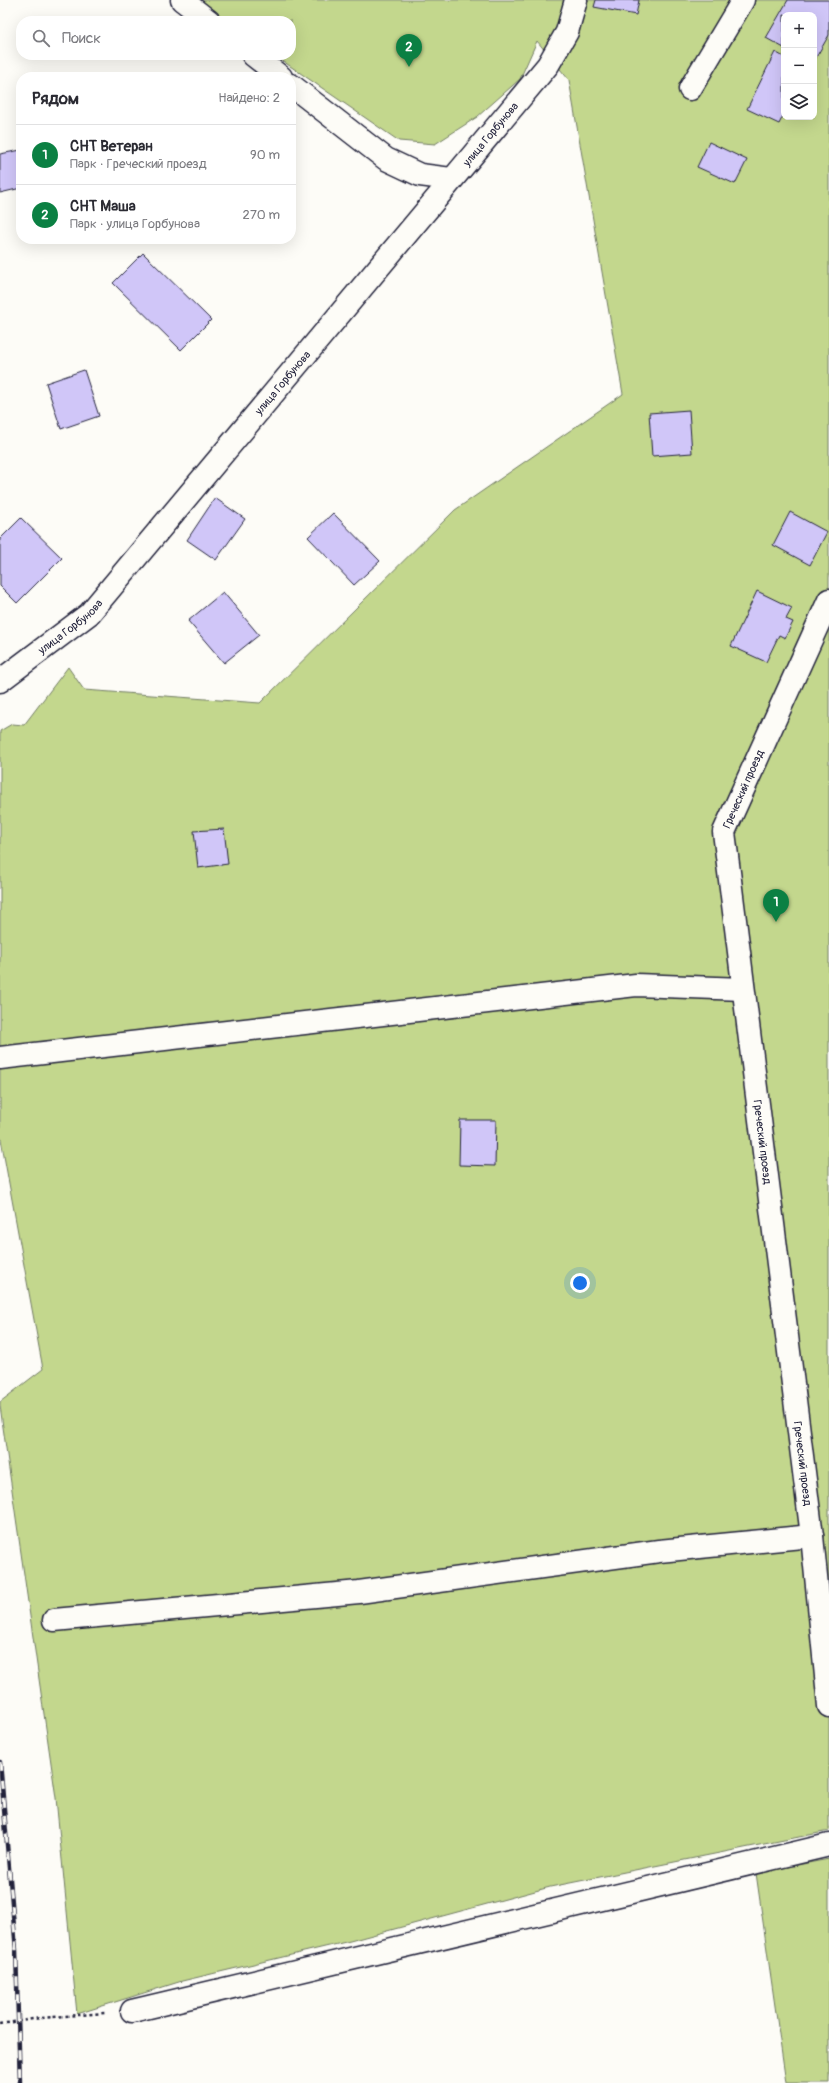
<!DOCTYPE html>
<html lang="ru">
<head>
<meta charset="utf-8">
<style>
  body { margin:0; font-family:Pangolin,sans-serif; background:#f7f7f7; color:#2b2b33 }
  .controls { position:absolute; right:12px; top:12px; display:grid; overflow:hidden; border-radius:8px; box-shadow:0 4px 16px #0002 }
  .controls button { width:36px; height:36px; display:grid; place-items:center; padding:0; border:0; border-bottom:1px solid #e1e1e2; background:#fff; color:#2b2b33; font:20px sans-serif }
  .you { position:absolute; left:580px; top:1283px; width:14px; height:14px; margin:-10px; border:3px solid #fff; border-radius:50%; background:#1a73e8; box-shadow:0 0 0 6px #1a73e833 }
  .badge { display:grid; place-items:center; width:26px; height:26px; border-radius:50%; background:#0b8043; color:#fff; font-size:13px; font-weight:700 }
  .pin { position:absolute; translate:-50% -33px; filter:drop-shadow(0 1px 2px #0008) }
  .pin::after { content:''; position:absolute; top:21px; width:14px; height:12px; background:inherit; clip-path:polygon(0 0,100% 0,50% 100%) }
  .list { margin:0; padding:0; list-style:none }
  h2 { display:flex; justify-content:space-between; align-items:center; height:52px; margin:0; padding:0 16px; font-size:17px }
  h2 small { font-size:13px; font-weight:400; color:#7c7c81 }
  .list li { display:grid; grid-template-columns:26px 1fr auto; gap:12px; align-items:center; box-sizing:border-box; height:60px; padding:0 16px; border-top:1px solid #e1e1e2 }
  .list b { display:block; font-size:15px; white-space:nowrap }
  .list p { margin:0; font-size:13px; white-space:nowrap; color:#7c7c81 }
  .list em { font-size:13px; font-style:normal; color:#7c7c81 }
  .icon { flex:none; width:22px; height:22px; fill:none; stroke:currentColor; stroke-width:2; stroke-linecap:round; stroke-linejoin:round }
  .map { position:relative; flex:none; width:829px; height:2083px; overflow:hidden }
  .search { position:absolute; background:#fff; box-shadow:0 4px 16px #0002; left:16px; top:16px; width:280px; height:44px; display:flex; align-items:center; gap:10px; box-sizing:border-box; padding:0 14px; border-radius:16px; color:#7c7c81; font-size:15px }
  .panel { position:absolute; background:#fff; box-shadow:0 4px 16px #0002; left:16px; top:72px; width:280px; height:172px; border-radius:16px }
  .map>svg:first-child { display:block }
</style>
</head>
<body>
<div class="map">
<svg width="829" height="2083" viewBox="0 0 829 2083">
  <rect width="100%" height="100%" fill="#fdfcf7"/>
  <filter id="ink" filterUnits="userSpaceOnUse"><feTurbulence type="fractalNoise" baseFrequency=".025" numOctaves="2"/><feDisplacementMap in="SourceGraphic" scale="8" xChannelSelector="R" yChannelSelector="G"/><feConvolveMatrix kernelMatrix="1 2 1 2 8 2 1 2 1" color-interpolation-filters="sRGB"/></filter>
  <g filter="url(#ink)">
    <!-- green -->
    <path fill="#c3d78d" stroke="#727c64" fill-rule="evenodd" d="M 195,0 L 829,0 L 829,1831 L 550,1887 L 350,1941 L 182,1981 L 77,2014 L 56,1798 L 0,1406 L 0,1402 L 43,1369 L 0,1134 L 0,731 L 12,724 L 24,725 L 68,667 L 84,690 L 260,703 L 455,510 L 623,394 L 569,80 L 537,41 L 520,79 L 477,117 L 435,144 L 399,141 L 274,55 L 291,55 L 291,21 L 225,21 ZM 784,15 L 814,15 L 814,117 L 784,117 Z
      M 829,1859 L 829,2083 L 786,2083 L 756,1873 Z"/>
    <!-- building -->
    <path fill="#d0c6f8" stroke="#22223b" d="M 596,0 L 639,0 L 636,15 L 594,7 Z
      M 788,0 L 829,0 L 829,35 L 814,61 L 814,15 L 784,15 L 784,48 L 766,38 Z
      M 775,52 L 784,57 L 784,114 L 779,124 L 747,109 Z
      M 709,142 L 747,160 L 735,184 L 697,167 Z
      M 21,150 L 21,188 L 0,193 L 0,154 Z
      M 143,253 L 211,320 L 181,350 L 113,283 Z
      M 84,370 L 99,416 L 61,429 L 46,383 Z
      M 689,410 L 692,453 L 652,456 L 649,413 Z
      M 215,498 L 245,519 L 216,560 L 187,540 Z
      M 790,512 L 827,532 L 810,565 L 773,545 Z
      M 333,513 L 380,561 L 354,585 L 308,537 Z
      M 21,518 L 62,558 L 17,603 L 0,586 L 0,539 Z
      M 757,591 L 792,608 L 786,619 L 793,622 L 785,638 L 779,635 L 766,662 L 731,646 Z
      M 223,592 L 259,635 L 224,663 L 188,621 Z
      M 224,829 L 228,864 L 198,868 L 194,831 Z
      M 460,1120 L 496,1120 L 495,1166 L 459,1165 Z"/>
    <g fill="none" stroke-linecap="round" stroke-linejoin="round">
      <!-- minor casing -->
      <g stroke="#22223b" stroke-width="25">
        <g id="minor">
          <path d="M 182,0 L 209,21"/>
          <path d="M 253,55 L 281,77"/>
          <path d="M 291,85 L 386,159 L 420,175 L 451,179"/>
          <path d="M 690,89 L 743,0"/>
          <path id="s1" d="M 829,600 L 724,832 L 812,1536 L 829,1706"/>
          <path id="s2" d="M 0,681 L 89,614 L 548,65 L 567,32 L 576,0"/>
          <path d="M 0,1058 L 636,985 L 743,989"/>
          <path d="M 54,1620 L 359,1592 L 659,1551 L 812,1536"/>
          <path d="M 132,2011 L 829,1845"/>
        </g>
      </g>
      <!-- path -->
      <path stroke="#22223b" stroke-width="2.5" stroke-dasharray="3 3" stroke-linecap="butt" d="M 0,2024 L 40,2018 L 105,2013"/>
      <!-- minor -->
      <use href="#minor" stroke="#fdfcf7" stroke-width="22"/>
      <!-- rail casing -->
      <g stroke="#22223b" stroke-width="4.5">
        <path id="rail" d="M 0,1762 L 16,1950 L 20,2083"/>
      </g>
      <!-- rail -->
      <use href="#rail" stroke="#fdfcf7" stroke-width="3" stroke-dasharray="9" stroke-linecap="butt"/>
    </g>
  </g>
  <g text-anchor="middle" stroke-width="3" stroke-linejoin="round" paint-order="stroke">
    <!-- street labels -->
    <g font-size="11" fill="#22223b" stroke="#fdfcf7">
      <text dy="4" stroke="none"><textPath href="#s2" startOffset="737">улица Горбунова</textPath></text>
      <text dy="4" stroke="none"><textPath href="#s2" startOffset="413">улица Горбунова</textPath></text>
      <text dy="4" stroke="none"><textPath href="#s2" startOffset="89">улица Горбунова</textPath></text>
      <text transform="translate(743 789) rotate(-66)" y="4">Греческий проезд</text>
      <text dy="4" stroke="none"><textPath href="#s1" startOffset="567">Греческий проезд</textPath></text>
      <text dy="4" stroke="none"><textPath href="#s1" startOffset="891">Греческий проезд</textPath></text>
    </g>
  </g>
</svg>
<div class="controls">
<button>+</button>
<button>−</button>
<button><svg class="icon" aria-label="layers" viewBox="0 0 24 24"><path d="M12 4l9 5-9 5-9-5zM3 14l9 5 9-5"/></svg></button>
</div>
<div class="you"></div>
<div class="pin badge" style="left:776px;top:922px">1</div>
<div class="pin badge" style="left:409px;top:67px">2</div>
<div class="search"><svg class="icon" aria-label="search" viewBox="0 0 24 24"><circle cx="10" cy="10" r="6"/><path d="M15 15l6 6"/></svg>Поиск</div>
<section class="panel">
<h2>Рядом<small>Найдено: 2</small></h2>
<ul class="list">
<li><span class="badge">1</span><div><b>СНТ Ветеран</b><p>Парк · Греческий проезд</p></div><em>90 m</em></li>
<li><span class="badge">2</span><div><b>СНТ Маша</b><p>Парк · улица Горбунова</p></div><em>270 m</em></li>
</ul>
</section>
</div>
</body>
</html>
